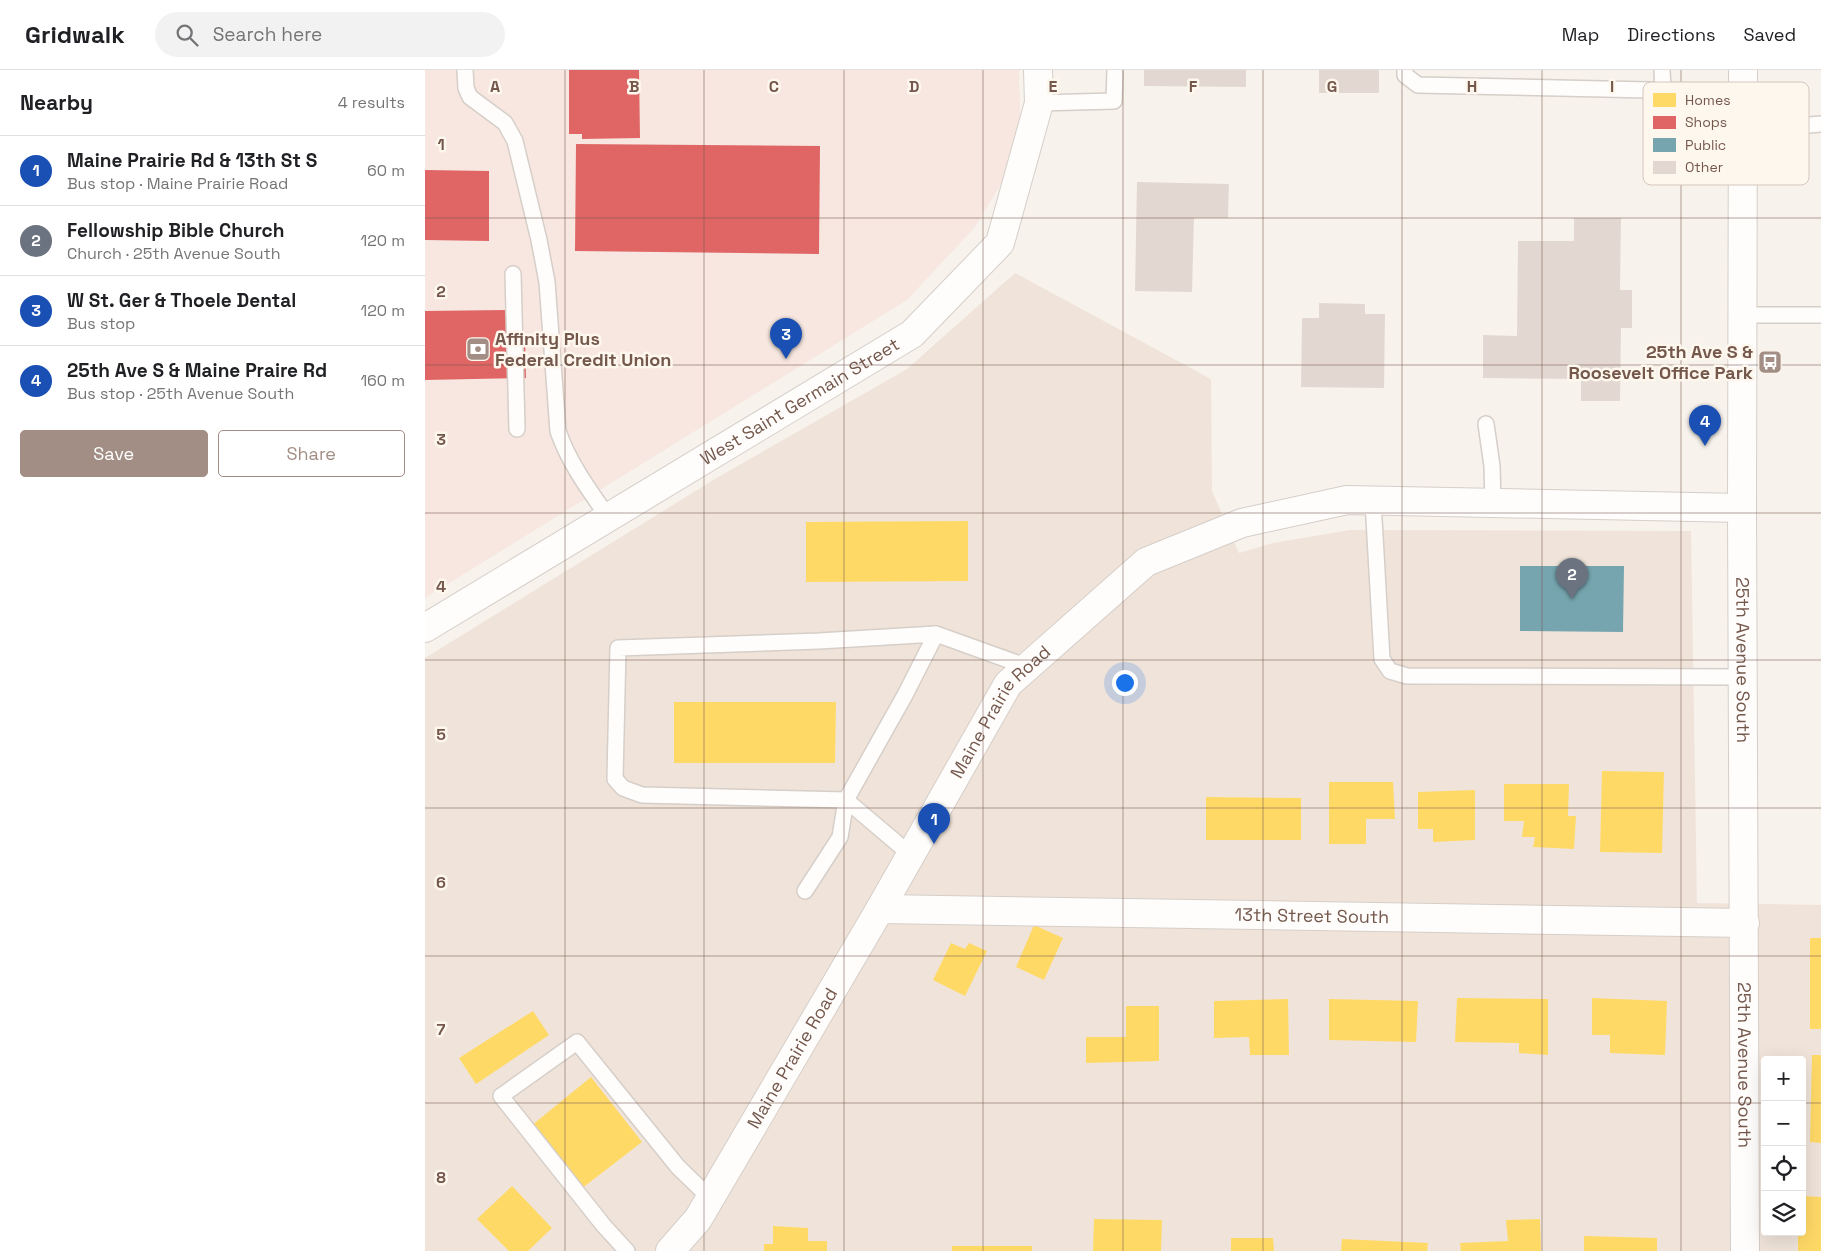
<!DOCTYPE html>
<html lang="en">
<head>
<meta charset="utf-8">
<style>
  body { margin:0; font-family:"Space Grotesk",sans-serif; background:#f2f2f2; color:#202124 }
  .controls { position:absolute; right:15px; bottom:15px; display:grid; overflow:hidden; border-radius:5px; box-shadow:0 5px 20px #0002 }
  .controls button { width:45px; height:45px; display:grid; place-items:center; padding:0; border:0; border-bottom:1px solid #e0e0e0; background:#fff; color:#202124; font:25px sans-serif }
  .you { position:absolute; left:699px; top:612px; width:18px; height:18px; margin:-12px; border:4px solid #fff; border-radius:50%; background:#1a73e8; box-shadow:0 0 0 8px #1a73e833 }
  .badge { display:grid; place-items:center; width:32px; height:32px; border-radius:50%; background:#a28e84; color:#fff; font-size:16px; font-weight:700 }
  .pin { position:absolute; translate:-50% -41px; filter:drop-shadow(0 1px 2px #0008) }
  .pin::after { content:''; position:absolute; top:26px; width:18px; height:15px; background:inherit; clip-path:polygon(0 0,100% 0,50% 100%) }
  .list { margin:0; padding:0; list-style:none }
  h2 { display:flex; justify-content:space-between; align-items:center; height:65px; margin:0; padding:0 20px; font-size:21px }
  h2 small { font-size:16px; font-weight:400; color:#757577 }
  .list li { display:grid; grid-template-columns:32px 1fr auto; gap:15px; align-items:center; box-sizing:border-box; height:70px; padding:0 20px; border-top:1px solid #e0e0e0 }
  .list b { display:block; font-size:19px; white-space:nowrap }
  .list p { margin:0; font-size:16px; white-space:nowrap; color:#757577 }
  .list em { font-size:16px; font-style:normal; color:#757577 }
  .actions { display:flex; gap:10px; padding:15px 20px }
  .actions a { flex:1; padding:11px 0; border:1px solid #a28e84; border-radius:5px; text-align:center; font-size:18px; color:#a28e84 }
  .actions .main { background:#a28e84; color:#fff }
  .icon { flex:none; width:28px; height:28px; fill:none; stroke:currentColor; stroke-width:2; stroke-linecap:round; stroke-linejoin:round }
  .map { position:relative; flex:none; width:1396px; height:1181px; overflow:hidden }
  header { display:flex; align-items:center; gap:30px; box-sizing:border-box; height:70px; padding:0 25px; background:#fff; border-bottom:1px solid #e0e0e0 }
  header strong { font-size:24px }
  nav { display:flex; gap:28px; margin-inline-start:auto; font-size:18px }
  .search { width:350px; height:45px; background:#f2f2f2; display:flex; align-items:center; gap:12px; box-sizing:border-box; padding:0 18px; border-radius:28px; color:#757577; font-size:19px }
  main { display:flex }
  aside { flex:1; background:#fff }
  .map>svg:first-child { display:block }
</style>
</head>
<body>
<header>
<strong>Gridwalk</strong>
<div class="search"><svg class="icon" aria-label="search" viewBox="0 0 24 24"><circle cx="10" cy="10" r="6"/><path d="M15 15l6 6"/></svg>Search here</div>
<nav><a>Map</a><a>Directions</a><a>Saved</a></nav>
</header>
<main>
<aside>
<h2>Nearby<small>4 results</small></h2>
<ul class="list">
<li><span class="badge" style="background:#1a4fb4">1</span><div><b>Maine Prairie Rd &amp; 13th St S</b><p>Bus stop · Maine Prairie Road</p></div><em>60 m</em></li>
<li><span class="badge" style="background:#6b7280">2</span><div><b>Fellowship Bible Church</b><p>Church · 25th Avenue South</p></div><em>120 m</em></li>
<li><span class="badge" style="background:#1a4fb4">3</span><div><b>W St. Ger &amp; Thoele Dental</b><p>Bus stop</p></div><em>120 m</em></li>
<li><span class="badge" style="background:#1a4fb4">4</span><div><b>25th Ave S &amp; Maine Praire Rd</b><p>Bus stop · 25th Avenue South</p></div><em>160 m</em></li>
</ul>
<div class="actions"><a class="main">Save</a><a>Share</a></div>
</aside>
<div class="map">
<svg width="1396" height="1181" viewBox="0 0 1396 1181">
  <rect width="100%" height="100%" fill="#f7f2ec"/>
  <!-- residential -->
  <path fill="#f0e4da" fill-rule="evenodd" d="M 590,203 L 786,309 L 787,421 L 814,483 L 848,473 L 925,460 L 1266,461 L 1272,833 L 1396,835 L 1396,1181 L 0,1181 L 0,588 L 290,409 L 482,299 ZM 1340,990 L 1377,990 L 1377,1162 L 1340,1162 Z"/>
  <!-- commercial -->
  <path fill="#f7e7e0" d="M 0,0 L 594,0 L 595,47 L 583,102 L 550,157 L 482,230 L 0,528 Z"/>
  <!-- homes -->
  <path fill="#ffd966" d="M 543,451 L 543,511 L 381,512 L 381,452 Z
    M 249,632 L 411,632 L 410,693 L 249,693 Z
    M 1177,701 L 1239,702 L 1237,783 L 1175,782 Z
    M 904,712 L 968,712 L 970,749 L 941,749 L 941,774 L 904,774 Z
    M 1079,714 L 1144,714 L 1143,746 L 1151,746 L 1149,779 L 1108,777 L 1110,767 L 1097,767 L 1099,751 L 1079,751 Z
    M 1050,720 L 1050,770 L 1008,772 L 1008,759 L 993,759 L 993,722 Z
    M 781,727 L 876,728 L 876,770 L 781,770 Z
    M 609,855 L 638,868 L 619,910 L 591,897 Z
    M 1385,868 L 1396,868 L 1396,959 L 1385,959 Z
    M 526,873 L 540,879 L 544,873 L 562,881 L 540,926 L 508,910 Z
    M 1032,928 L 1123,929 L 1123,985 L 1094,983 L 1094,973 L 1030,972 Z
    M 1167,928 L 1242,931 L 1240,985 L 1185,983 L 1185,965 L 1167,965 Z
    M 863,929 L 864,985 L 825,985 L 824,967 L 789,968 L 789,931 Z
    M 904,929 L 993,931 L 991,972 L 904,970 Z
    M 701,936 L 734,936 L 734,991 L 661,993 L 661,967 L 701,967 Z
    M 108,941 L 124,965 L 51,1014 L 34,988 Z
    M 1387,985 L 1396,985 L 1396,1073 L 1385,1072 Z
    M 166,1007 L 217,1072 L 156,1119 L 106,1056 Z
    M 87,1116 L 127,1158 L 103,1181 L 84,1181 L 52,1149 Z
    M 1377,1126 L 1396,1127 L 1396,1181 L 1373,1181 L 1373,1162 L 1377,1162 Z
    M 669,1149 L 737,1150 L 736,1181 L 668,1181 Z
    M 1115,1149 L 1116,1181 L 1036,1181 L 1035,1173 L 1083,1171 L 1081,1150 Z
    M 348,1156 L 383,1158 L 383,1171 L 402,1171 L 402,1181 L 339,1181 L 339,1174 L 348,1174 Z
    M 1159,1166 L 1232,1168 L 1232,1181 L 1159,1181 Z
    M 806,1168 L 848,1168 L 849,1181 L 806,1181 Z
    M 917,1169 L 1003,1173 L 1002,1181 L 916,1181 Z
    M 527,1176 L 607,1176 L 607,1181 L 527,1181 Z"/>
  <!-- shops -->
  <path fill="#e06666" d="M 144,0 L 214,0 L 215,68 L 157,69 L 157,64 L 144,64 Z
    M 151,74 L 395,76 L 394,184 L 150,181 Z
    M 0,100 L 64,101 L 64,171 L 0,170 Z
    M 81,240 L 81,262 L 100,262 L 101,308 L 0,310 L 0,241 Z"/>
  <!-- public -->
  <path fill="#76a5af" d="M 1095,496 L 1199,496 L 1198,562 L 1095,561 Z"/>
  <!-- building -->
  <path fill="#e2d8d1" d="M 719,0 L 821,0 L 821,17 L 719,16 Z
    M 894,0 L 954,0 L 954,23 L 894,23 Z
    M 712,112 L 804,114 L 803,148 L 769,148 L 767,222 L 710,221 Z
    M 1149,148 L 1196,148 L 1195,220 L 1207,220 L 1207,258 L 1196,258 L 1195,331 L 1156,331 L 1156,309 L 1058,308 L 1058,265 L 1092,266 L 1093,171 L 1149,171 Z
    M 894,233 L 940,234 L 940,244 L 960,244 L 959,318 L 876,317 L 877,248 L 894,248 Z"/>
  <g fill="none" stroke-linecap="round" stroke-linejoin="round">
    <!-- lane casing -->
    <g stroke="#d6cec8" stroke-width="18">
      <path id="lane" d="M 40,0 L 41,18 L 45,27 L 80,53 L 90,71 L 114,170 L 122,212 L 133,361 C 144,393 164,420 183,447
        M 980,0 L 980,5 L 993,15 L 1270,21 L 1317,53 L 1363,57 L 1396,54
        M 1237,0 L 1238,20
        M 614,33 L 689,31 L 690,0
        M 88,204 L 92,359
        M 1317,245 L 1396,245
        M 1061,354 L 1067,396 L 1068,433
        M 948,431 L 957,589 L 965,601 L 982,606 L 1318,607
        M 486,785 L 421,730 L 217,725 L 198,718 L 190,709 L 193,578 L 394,571 L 511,564 L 603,597
        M 380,821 L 415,767 L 421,730 L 480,625 L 511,564
        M 202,1181 L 179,1156 L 76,1026 L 152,972 L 253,1097 L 285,1128"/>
    </g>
    <!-- street casing -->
    <g stroke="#d6cec8" stroke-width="30">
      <g id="street">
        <path id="s1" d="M 455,839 L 1320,853"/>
      </g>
    </g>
    <!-- secondary casing -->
    <g stroke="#d6cec8" stroke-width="30">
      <g id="secondary">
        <path id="s2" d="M 1318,0 L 1317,438 L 1320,1181"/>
        <path id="s3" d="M 0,558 L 487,264 L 575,173 L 614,33 L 613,0"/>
        <path id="s4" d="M 245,1181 L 273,1149 L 455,839 L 583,614 L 721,492 L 817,453 L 922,430 L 1317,438"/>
      </g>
    </g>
    <!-- lane -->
    <use href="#lane" stroke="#fefdfc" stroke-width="15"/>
    <!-- street -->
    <use href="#street" stroke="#fefdfc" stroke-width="28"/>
    <!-- secondary -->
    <use href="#secondary" stroke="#fefdfc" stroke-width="28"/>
  </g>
  <!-- grid -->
  <path fill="none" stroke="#75584c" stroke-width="1" stroke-opacity="0.55" d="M 140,0 L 140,1181M 279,0 L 279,1181M 419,0 L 419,1181M 558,0 L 558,1181M 698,0 L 698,1181M 838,0 L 838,1181M 977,0 L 977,1181M 1117,0 L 1117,1181M 1256,0 L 1256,1181M 0,148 L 1396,148M 0,295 L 1396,295M 0,443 L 1396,443M 0,590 L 1396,590M 0,738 L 1396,738M 0,886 L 1396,886M 0,1033 L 1340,1033M 1377,1033 L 1396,1033"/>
  <!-- icons -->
  <defs>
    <g id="bank-square" transform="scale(1.25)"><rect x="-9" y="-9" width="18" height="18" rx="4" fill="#a28e84" stroke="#fef7ee"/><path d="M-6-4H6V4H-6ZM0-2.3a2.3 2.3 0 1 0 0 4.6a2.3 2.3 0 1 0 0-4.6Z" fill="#fff"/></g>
    <g id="bus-square" transform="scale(1.25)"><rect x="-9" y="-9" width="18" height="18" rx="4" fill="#a28e84" stroke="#fef7ee"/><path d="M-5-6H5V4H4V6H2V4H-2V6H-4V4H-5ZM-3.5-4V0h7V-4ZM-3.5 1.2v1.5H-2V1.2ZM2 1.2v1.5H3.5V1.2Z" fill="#fff"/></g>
  </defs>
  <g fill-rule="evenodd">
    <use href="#bank-square" x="53" y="279"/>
    <use href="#bus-square" x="1345" y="292"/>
  </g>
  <g text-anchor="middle" stroke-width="5" stroke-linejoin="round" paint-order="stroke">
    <!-- poi labels -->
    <g font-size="18" font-weight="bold" fill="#75584c" stroke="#fef7ee" text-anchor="start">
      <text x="70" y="275">Affinity Plus<tspan x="70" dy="21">Federal Credit Union</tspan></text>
      <text x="1328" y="288" text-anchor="end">25th Ave S &amp;<tspan x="1328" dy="21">Roosevelt Office Park</tspan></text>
    </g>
    <!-- street labels -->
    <g font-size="18" fill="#75584c" stroke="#fef7ee">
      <text dy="6" stroke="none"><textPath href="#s3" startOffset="438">West Saint Germain Street</textPath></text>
      <text dy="6" stroke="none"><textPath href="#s2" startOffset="590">25th Avenue South</textPath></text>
      <text dy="6" stroke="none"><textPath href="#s4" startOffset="634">Maine Prairie Road</textPath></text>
      <text dy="6" stroke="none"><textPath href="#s1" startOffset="432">13th Street South</textPath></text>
      <text dy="6" stroke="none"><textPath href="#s4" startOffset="229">Maine Prairie Road</textPath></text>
      <text dy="6" stroke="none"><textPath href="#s2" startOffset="995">25th Avenue South</textPath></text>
    </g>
  </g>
  <!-- legend -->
  <rect x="1218" y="12" width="166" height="103" rx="8" fill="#fef7ee" stroke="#d5c7bd" stroke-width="1"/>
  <rect x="1228" y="23" width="23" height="14" fill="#ffd966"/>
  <rect x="1228" y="46" width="23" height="13" fill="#e06666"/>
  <rect x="1228" y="68" width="23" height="14" fill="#76a5af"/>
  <rect x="1228" y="91" width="23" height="13" fill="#e2d8d1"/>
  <g font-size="14" fill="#75584c">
    <text x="1260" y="35">Homes</text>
    <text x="1260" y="57">Shops</text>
    <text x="1260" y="80">Public</text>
    <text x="1260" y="102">Other</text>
  </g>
  <g font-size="16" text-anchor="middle" font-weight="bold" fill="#75584c" stroke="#fef7ee" stroke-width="5" stroke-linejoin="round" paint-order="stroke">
    <text x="70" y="22">A</text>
    <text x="209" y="22">B</text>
    <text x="349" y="22">C</text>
    <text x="489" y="22">D</text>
    <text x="628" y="22">E</text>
    <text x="768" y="22">F</text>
    <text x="907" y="22">G</text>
    <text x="1047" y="22">H</text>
    <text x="1187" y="22">I</text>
    <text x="16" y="80">1</text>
    <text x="16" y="227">2</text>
    <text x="16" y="375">3</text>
    <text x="16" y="522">4</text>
    <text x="16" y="670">5</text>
    <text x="16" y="818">6</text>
    <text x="16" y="965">7</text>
    <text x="16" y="1113">8</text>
  </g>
</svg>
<div class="controls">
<button>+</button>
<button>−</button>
<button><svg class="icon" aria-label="locate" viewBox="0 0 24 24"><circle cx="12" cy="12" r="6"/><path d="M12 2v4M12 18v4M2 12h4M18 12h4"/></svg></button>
<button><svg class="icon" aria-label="layers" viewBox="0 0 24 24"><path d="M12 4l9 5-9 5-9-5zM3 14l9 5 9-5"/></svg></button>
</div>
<div class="you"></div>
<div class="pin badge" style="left:509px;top:774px;background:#1a4fb4">1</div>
<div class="pin badge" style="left:1147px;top:529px;background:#6b7280">2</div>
<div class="pin badge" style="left:361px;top:289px;background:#1a4fb4">3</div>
<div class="pin badge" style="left:1280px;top:376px;background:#1a4fb4">4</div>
</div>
</main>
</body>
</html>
